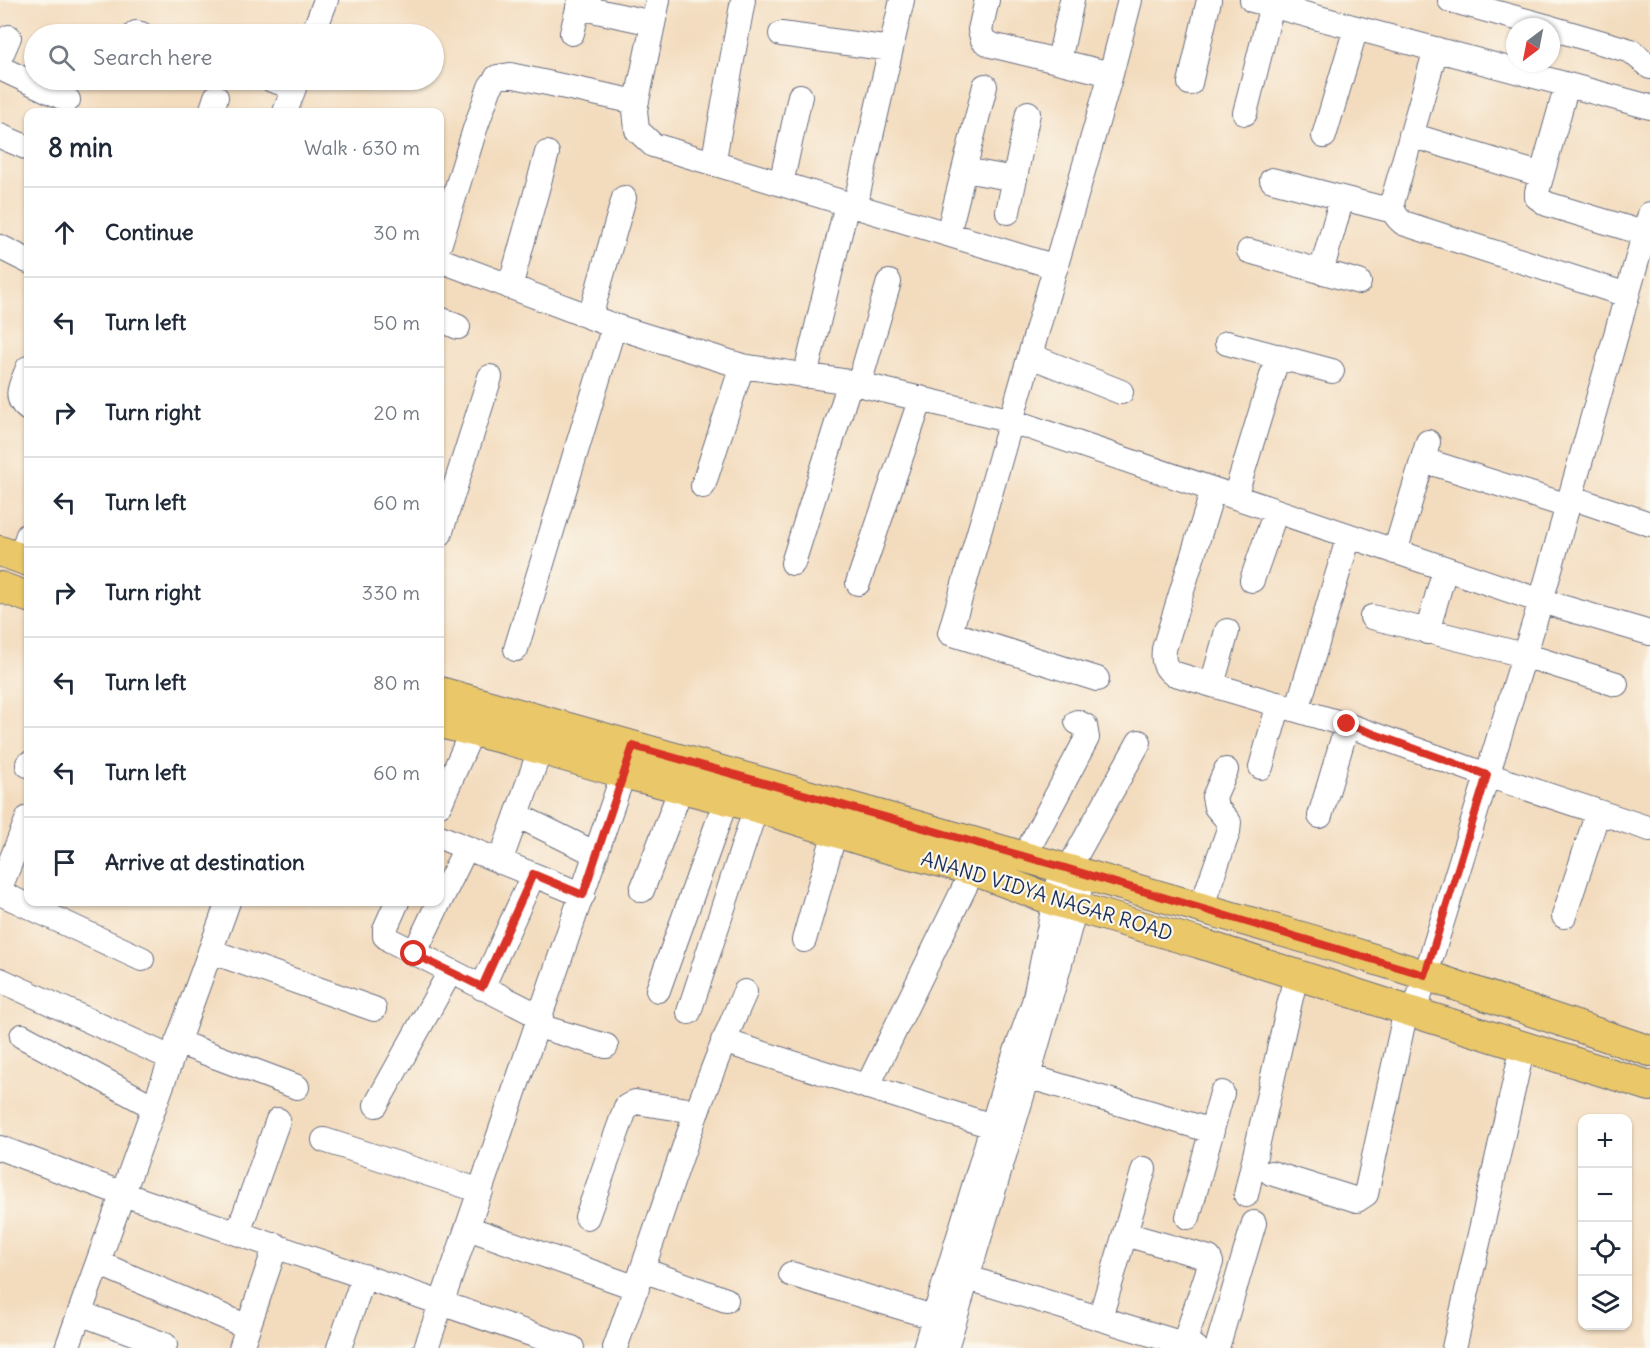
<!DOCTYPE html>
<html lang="en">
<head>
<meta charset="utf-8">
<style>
  body { margin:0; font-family:Delius,sans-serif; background:#f6f6f7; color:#1f2937 }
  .controls { position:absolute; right:18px; bottom:18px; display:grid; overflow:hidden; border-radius:12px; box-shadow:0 2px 4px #0004 }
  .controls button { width:54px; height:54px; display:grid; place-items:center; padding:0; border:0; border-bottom:2px solid #e0e1e3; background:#fff; color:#1f2937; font:30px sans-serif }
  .compass { position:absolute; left:1506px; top:18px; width:54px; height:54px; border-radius:50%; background:#fff; box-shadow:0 2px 4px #0004; rotate:212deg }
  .stop { position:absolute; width:18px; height:18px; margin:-14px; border:4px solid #d93025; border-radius:50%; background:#fff }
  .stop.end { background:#d93025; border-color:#fff; box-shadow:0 2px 6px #0008 }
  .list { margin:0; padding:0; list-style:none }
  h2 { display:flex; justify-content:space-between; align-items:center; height:78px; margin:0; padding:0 24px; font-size:26px }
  h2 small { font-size:20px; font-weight:400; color:#747a83 }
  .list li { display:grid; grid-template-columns:39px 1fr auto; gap:18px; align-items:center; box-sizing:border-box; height:90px; padding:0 24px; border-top:2px solid #e0e1e3 }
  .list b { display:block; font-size:22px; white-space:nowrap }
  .list em { font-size:20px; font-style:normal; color:#747a83 }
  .icon { flex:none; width:33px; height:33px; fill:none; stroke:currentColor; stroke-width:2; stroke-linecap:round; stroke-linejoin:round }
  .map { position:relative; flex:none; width:1650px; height:1348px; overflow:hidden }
  .search { position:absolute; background:#fff; box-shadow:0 2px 4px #0004; left:24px; top:24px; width:420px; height:66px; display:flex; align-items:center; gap:15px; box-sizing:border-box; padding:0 21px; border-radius:33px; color:#747a83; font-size:22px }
  .panel { position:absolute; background:#fff; box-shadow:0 2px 4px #0004; left:24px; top:108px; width:420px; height:798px; border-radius:12px }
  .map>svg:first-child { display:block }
</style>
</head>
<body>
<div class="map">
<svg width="1650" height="1348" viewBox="0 0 1650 1348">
  <rect width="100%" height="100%" fill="#fbf7ec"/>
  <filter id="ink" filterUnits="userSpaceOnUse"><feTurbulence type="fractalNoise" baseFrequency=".0167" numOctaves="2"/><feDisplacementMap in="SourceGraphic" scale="12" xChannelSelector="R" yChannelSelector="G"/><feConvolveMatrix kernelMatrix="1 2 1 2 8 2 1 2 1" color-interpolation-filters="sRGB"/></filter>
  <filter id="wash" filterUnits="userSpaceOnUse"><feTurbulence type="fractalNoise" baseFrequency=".008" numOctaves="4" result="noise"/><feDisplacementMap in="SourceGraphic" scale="24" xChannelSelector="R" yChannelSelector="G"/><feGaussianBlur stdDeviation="1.35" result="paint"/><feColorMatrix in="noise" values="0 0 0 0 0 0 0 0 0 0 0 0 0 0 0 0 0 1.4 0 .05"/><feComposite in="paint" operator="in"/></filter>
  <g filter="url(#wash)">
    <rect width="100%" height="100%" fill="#f3dbbd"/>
  </g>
  <g filter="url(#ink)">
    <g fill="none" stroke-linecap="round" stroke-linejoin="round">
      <!-- minor casing -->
      <g stroke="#676b7f" stroke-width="26">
        <path id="minor" d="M 658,0 L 635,110 L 637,130 L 653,145 L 1056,267
          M 987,0 L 980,30 L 983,40 L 991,45 L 1111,74
          M 1252,0 L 1650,107
          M 1450,0 L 1549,27
          M 578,7 L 653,23
          M 1551,28 L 1631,51 L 1650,67
          M 136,33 L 141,34
          M 572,33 L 580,0
          M 313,34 L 326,0
          M 781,34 L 891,49
          M 1436,49 L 1392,203 C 1393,213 1396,217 1403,223 L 1627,295
          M 0,58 L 9,37
          M 1059,61 L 1072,0
          M 0,68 L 68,100
          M 272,80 L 294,87
          M 1190,83 L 1209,0
          M 1567,85 L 1537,192 L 1537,197 L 1547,204 L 1650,235
          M 211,112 L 216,97
          M 285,112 L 297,80
          M 1245,113 L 1272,5
          M 1411,135 L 1542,175
          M 0,136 L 28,148
          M 1324,136 L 1356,28
          M 713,164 L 743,0
          M 964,170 L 1015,179
          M 1272,180 L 1393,211
          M 781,184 L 800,96
          M 855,206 L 902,0
          M 1008,212 L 1028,113
          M 948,234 L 985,86
          M 440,243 L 475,129 L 490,87 L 497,77 L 510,75 L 636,102
          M 0,247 L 28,261
          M 1249,251 L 1359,282
          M 440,260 L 614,326 L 742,366 L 850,382 L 1012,421 L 1541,601 L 1650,633
          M 1321,272 L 1342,198
          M 510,287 L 547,153
          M 590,317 L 624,198
          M 440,319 L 458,327
          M 1227,343 L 1332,371
          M 1031,356 L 1121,392
          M 28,368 C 22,384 12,397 28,409
          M 805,376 L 847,204
          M 859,384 L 889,282
          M 1423,460 L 1568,506
          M 703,486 L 742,366
          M 1213,490 L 1164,649 C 1163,659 1163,666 1172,673 L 1347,725 L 1487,775 L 1650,829
          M 1235,497 L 1278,356
          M 1570,497 L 1650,524
          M 440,534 L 490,377
          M 1395,552 L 1428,442
          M 20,558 L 28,535
          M 793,563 L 850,382
          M 1252,580 L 1276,511
          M 858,583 L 921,398
          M 1372,617 L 1524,655 L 1616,684
          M 1427,632 L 1445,569
          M 516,649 L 614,326
          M 1097,679 L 950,633 L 1111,74 L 1130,0
          M 1212,685 L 1227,631
          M 1297,710 L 1349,536
          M 28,765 L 28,764
          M 1261,767 L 1279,704
          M 440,804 L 472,731
          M 517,815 L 596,854
          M 1320,816 L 1347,725
          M 440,837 L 583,895
          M 1024,857 L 1087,738 L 1085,726 L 1077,722
          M 500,862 L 540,750
          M 1068,870 L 1139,742
          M 0,888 L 28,818
          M 642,890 L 681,788
          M 0,893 L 142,959
          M 440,901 L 466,848
          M 397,902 L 385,929 L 385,936 L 390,940 L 541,1017
          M 1201,908 L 1228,832 L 1229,822 L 1216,807 L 1214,797 L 1226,770
          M 1564,916 L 1598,812
          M 804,940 L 835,832
          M 210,951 L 374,1009
          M 414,954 L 439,902
          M 0,980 L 171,1058
          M 482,988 L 533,875
          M 658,990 L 726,800
          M 689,1012 L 756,807
          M 1414,1013 L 1541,601 L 1650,214
          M 538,1026 L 606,1046
          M 22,1036 L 154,1107
          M 723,1041 L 992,1126
          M 177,1042 L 297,1087
          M 1014,1072 L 1212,1131
          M 867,1087 L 973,870
          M 376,1105 L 450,972
          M 324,1140 L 481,1191
          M 0,1148 L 123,1194 L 572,1348
          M 1271,1173 L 1357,1200 L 1366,1194 L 1406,1010
          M 1246,1195 L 1296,975
          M 587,1217 L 626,1107 L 635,1102 L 695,1111
          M 1188,1217 L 1222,1093
          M 468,1228 L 637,1288
          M 238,1233 L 278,1120
          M 1125,1234 L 1209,1258 L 1211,1262 L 1184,1344
          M 98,1263 L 248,1327
          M 643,1270 L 726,1300
          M 952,1273 L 1196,1348
          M 791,1274 L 933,1317
          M 80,1313 L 165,1345
          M 1100,1318 L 1144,1169
          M 67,1348 L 228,902
          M 241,1348 L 276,1245
          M 339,1348 L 364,1276
          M 426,1348 L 629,757
          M 615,1348 C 658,1229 693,1108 745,992
          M 925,1348 L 1009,1071 L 1034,1002 L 1062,867
          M 946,1348 L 1028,1076 L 1059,967 L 1084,874
          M 1217,1348 L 1254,1223
          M 1454,1348 L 1523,1046"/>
      </g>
      <!-- major casing -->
      <g stroke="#676b7f" stroke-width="32">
        <path id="major" d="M 0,551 L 28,561
          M 0,587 L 28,597
          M 440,692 L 896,820 L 1319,942 L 1425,975 L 1650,1051
          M 440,723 L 509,740 L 623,773 L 756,807 L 887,848 L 973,870 L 1055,901 L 1199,943 L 1406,1010 L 1650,1086"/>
      </g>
      <!-- minor -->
      <use href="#minor" stroke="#fff" stroke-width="24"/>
      <!-- major -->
      <use href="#major" stroke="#eac769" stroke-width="30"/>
    </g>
  </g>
  <g fill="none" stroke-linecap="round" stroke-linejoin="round" filter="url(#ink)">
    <!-- route -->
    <path stroke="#d93025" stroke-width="8" d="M 414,954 L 482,987 L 533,874 L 583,895 L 633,746 L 1062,867 L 1425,975 L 1487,775 L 1347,724"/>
  </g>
  <g text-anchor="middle" stroke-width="4.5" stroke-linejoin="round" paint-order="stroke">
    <!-- street labels -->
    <g font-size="20" fill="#1b2f5e" stroke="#fbf7ec">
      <text transform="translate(1047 896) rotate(17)" y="7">ANAND VIDYA NAGAR ROAD</text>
    </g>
  </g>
</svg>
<div class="controls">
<button>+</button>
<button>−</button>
<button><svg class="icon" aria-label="locate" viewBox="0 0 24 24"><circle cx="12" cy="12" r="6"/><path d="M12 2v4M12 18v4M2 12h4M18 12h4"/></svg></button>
<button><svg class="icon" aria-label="layers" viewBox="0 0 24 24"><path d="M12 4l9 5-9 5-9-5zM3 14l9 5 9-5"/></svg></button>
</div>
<svg class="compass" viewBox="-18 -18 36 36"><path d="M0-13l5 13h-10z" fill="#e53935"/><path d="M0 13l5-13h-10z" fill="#747a83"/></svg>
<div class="stop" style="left:414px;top:954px"></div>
<div class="stop end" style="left:1347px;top:724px"></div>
<div class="search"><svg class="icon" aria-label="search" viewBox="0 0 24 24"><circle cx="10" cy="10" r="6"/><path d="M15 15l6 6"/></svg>Search here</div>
<section class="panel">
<h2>8 min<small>Walk · 630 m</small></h2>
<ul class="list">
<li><svg class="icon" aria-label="ahead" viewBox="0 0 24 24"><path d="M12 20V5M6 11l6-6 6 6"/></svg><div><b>Continue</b></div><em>30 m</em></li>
<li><svg class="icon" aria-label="left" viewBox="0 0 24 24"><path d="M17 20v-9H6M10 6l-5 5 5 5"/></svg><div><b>Turn left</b></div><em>50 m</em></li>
<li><svg class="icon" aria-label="right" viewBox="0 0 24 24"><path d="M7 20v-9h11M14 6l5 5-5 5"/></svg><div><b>Turn right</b></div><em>20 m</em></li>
<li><svg class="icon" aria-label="left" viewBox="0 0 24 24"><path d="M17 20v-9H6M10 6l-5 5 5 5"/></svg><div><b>Turn left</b></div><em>60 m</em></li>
<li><svg class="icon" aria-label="right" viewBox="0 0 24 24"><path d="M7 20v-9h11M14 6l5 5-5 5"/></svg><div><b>Turn right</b></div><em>330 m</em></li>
<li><svg class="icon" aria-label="left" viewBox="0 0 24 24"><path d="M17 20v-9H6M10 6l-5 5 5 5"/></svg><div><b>Turn left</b></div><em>80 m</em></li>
<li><svg class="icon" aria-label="left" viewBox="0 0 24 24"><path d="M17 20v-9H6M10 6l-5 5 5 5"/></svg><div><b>Turn left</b></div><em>60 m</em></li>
<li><svg class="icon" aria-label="arrive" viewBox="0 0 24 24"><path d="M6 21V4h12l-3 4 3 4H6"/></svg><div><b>Arrive at destination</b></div></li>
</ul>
</section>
</div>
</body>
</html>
